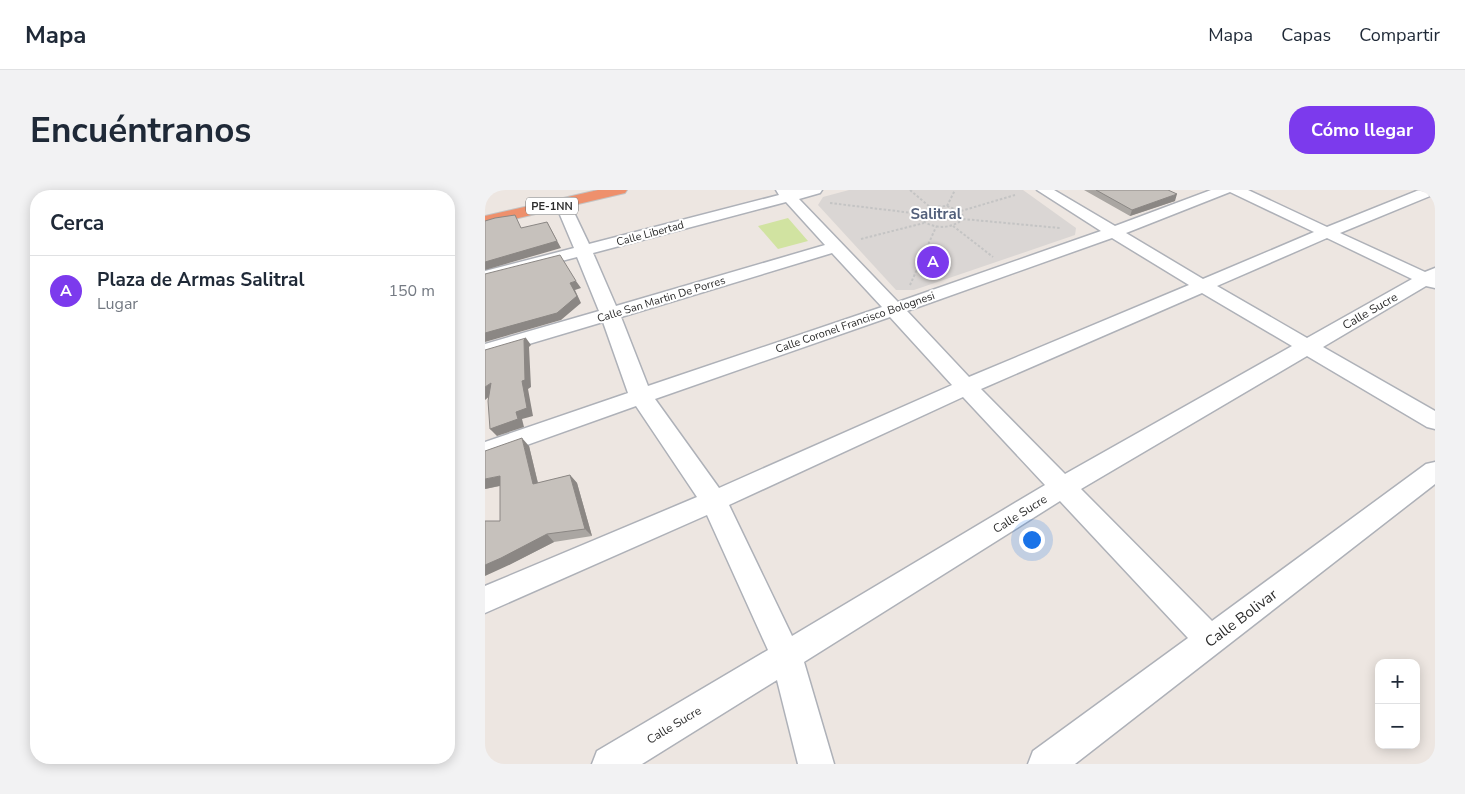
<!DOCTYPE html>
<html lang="es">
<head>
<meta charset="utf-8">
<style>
  body { margin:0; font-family:"Nunito Sans",sans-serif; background:#f2f2f3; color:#1f2937 }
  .controls { position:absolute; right:15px; bottom:15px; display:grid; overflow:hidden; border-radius:10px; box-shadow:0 2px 12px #0003 }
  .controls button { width:45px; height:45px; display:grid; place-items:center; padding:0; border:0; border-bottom:1px solid #e0e1e3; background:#fff; color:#1f2937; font:25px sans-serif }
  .you { position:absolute; left:546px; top:349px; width:18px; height:18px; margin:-12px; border:4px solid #fff; border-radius:50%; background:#1a73e8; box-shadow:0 0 0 8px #1a73e833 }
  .badge { display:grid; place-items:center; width:32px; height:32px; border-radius:50%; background:#7c3aed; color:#fff; font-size:16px; font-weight:700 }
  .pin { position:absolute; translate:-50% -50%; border:2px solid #fff; box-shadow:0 1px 5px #0006 }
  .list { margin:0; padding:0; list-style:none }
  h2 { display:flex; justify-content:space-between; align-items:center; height:65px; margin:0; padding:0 20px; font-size:21px }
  h2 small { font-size:16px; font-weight:400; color:#747a83 }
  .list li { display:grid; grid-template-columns:32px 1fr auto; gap:15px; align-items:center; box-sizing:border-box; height:70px; padding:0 20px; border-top:1px solid #e0e1e3 }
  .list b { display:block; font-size:19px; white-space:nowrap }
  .list p { margin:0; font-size:16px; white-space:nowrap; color:#747a83 }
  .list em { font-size:16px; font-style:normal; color:#747a83 }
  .map { position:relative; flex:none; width:950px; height:574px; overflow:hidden; border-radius:20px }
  header { display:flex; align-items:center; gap:30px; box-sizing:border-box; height:70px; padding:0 25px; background:#fff; border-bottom:1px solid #e0e1e3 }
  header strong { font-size:24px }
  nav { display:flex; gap:28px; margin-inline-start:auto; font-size:18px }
  .intro { display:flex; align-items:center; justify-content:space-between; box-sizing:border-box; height:120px; padding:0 30px }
  h1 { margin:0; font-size:35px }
  .button { padding:12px 22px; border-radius:20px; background:#7c3aed; color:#fff; font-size:18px; font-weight:700 }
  main { display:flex; gap:30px; padding:0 30px }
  aside { flex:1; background:#fff; border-radius:20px; box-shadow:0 2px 12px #0003 }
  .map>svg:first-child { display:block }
</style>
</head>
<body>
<header>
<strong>Mapa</strong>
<nav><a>Mapa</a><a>Capas</a><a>Compartir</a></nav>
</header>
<div class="intro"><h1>Encuéntranos</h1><a class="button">Cómo llegar</a></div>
<main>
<aside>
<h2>Cerca<small></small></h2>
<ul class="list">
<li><span class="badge">A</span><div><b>Plaza de Armas Salitral</b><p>Lugar</p></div><em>150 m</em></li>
</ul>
</aside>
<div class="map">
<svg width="950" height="574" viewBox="0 0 950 574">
  <rect width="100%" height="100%" fill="#ede6e1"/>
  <!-- pitch -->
  <path fill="#d1e3a1" d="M 303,28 L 323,51 L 293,59 L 273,36 Z"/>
  <!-- plaza -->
  <path fill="#dad6d4" d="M 364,0 L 538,0 L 591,38 L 590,45 L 429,100 L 411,100 L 333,15 L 338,7 Z"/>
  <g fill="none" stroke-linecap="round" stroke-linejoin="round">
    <!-- minor casing -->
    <g stroke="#aeb1b8" stroke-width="3">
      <path id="minor" d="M 291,0 L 337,0 L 335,3 L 314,9 L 413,112 L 616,41 L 552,0 L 569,0 L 630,36 L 726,0 L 763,0 L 842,37 L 934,0 L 950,0 L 950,4 L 855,43 L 940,82 L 950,78 L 950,98 L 941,96 L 838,157 L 950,221 L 950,239 L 942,237 L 822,166 L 596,299 L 727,431 L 941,274 L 950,272 L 950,294 L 590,574 L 543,574 L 548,561 L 703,448 L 575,311 L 319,472 L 349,574 L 313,574 L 292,490 L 157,574 L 107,574 L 112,561 L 283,460 L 222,325 L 0,423 L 0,396 L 212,307 L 151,216 L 0,270 L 0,252 L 143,203 L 118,132 L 0,167 L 0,154 L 114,121 L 92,67 L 0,91 L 0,81 L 89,58 L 70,13 L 73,10 L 83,10 L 104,54 L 294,5 ZM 745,2 L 829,42 L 718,89 L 641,43 ZM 301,12 L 340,55 L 131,116 L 108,63 ZM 627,48 L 704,95 L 484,187 L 422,121 ZM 842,48 L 927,89 L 822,148 L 732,96 ZM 347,63 L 397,117 L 163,196 L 136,127 ZM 717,103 L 807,156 L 580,284 L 496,199 ZM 405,127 L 467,195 L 234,298 L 170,209 ZM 478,207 L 560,295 L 307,446 L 244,315 Z"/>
    </g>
    <!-- highway casing -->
    <g stroke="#c4c4c4" stroke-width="2">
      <path id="highway" d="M 113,0 L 142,0 L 140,3 L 0,36 L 0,26 Z"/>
    </g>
    <!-- path -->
    <path stroke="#c4c4c4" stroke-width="2" stroke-dasharray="2.5 2" stroke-linecap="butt" d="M 425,0 L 445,17
      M 345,13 L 436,24
      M 462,16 L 477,22 L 478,29 C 465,40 448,39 435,29 L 437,22 L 447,17 Z
      M 462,16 L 470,0
      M 476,21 L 530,5
      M 478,29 L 575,38
      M 468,36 L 508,67
      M 376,49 L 439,33
      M 425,95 L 451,37"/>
    <!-- minor -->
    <use href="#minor" fill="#fff" fill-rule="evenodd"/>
    <!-- highway -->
    <use href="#highway" fill="#ee906c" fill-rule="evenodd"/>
  </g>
  <!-- wall -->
  <path fill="#aaa6a2" d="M 599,0 L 683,0 L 690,11 L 645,26 Z
    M 44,256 L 53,293 L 85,285 L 92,293 L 107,346 L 69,352 L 24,375 L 15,331 L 15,296 L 0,299 Z"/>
  <!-- shaded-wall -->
  <path fill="#8b8784" d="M 692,4 L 690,11 L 645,26 L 647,20 Z
    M 62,32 L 76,58 L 0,80 L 0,72 Z
    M 91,91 L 96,98 L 90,100 L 96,113 L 76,130 L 0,152 L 0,143 L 85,93 Z
    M 41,148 L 46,155 L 44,157 L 46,197 L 43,199 L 48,226 L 37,229 L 39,237 L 12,246 L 5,239 L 31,222 L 37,191 L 39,150 Z
    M 6,193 L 12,200 L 0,210 L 0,197 Z
    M 37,248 L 44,256 L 55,302 L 48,294 Z
    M 85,285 L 92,293 L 107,346 L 100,339 Z
    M 15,286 L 23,294 L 0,299 L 0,289 Z
    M 62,344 L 69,352 L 24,375 L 0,386 L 0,375 Z"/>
  <!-- building -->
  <path fill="#c6c1bc" stroke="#8b8784" d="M 611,0 L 683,0 L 692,4 L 647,20 Z
    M 30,25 L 36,38 L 62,32 L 72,51 L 0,72 L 0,31 L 10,28 Z
    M 75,65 L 91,91 L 85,93 L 92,106 L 72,123 L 0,143 L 0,84 Z
    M 41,148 L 39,150 L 40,190 L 37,191 L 42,218 L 31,222 L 33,229 L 5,239 L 3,211 L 6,193 L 0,197 L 0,160 Z
    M 37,248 L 48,294 L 85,285 L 100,339 L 62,344 L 16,368 L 0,375 L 0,331 L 15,331 L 15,286 L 0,289 L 0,261 Z"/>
  <g text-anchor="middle" stroke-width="4" stroke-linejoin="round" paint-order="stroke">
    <!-- shield labels -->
    <rect fill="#fff" stroke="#6c6c6c" stroke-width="1" x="41" y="7.5" width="52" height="17" rx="4"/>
    <g font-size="11" font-weight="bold" fill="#2d2d2d">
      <text x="67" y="20">PE-1NN</text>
    </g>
    <!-- far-street labels -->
    <g font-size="11" fill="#2d2d2d" stroke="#fff">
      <text transform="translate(165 43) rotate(-15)" y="4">Calle Libertad</text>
      <text transform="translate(176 109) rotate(-17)" y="4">Calle San Martin De Porres</text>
      <text transform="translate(370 132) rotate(-19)" y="4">Calle Coronel Francisco Bolognesi</text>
    </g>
    <!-- street labels -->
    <g font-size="12" fill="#2d2d2d" stroke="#fff">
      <text transform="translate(885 121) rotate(-30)" y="4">Calle Sucre</text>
      <text transform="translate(535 324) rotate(-32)" y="4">Calle Sucre</text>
      <text transform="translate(189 535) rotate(-31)" y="4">Calle Sucre</text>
    </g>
    <!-- far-district labels -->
    <g font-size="15" font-weight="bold" fill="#525f7a" stroke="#fff">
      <text x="451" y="29">Salitral</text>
    </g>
    <!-- near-street labels -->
    <g font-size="15" fill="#2d2d2d" stroke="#fff">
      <text transform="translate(756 428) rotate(-37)" y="5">Calle Bolivar</text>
    </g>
  </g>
</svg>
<div class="controls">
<button>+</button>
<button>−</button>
</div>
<div class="you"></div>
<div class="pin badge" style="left:448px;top:72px">A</div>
</div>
</main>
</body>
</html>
